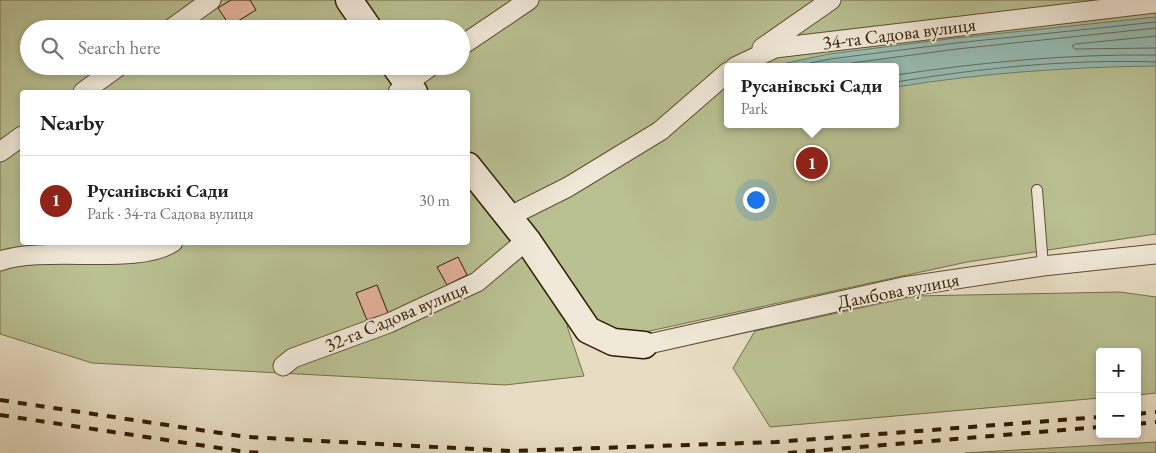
<!DOCTYPE html>
<html lang="en">
<head>
<meta charset="utf-8">
<style>
  body { margin:0; font-family:"EB Garamond",serif; background:#f6f6f6; color:#202124 }
  .controls { position:absolute; right:15px; bottom:15px; display:grid; overflow:hidden; border-radius:5px; box-shadow:0 2px 8px #0003 }
  .controls button { width:45px; height:45px; display:grid; place-items:center; padding:0; border:0; border-bottom:1px solid #e0e0e0; background:#fff; color:#202124; font:25px sans-serif }
  .you { position:absolute; left:755px; top:199px; width:18px; height:18px; margin:-12px; border:4px solid #fff; border-radius:50%; background:#1a73e8; box-shadow:0 0 0 8px #1a73e833 }
  .badge { display:grid; place-items:center; width:32px; height:32px; border-radius:50%; background:#8f2418; color:#fff; font-size:16px; font-weight:700 }
  .pin { position:absolute; translate:-50% -50%; border:2px solid #fff; box-shadow:0 1px 5px #0006 }
  .popup { position:absolute; left:724px; top:63px; width:175px; height:65px; box-sizing:border-box; display:grid; place-content:center; border-radius:5px; background:#fff; filter:drop-shadow(0 1px 4px #0005); font-size:16px; white-space:nowrap; color:#757577 }
  .popup b { font-size:19px; color:#202124 }
  .popup::after { content:''; position:absolute; left:50%; top:100%; margin-left:-10px; border:10px solid transparent; border-top-color:#fff }
  .list { margin:0; padding:0; list-style:none }
  h2 { display:flex; justify-content:space-between; align-items:center; height:65px; margin:0; padding:0 20px; font-size:21px }
  h2 small { font-size:16px; font-weight:400; color:#757577 }
  .list li { display:grid; grid-template-columns:32px 1fr auto; gap:15px; align-items:center; box-sizing:border-box; height:90px; padding:0 20px; border-top:1px solid #e0e0e0 }
  .list b { display:block; font-size:19px; white-space:nowrap }
  .list p { margin:0; font-size:16px; white-space:nowrap; color:#757577 }
  .list em { font-size:16px; font-style:normal; color:#757577 }
  .icon { flex:none; width:28px; height:28px; fill:none; stroke:currentColor; stroke-width:2; stroke-linecap:round; stroke-linejoin:round }
  .map { position:relative; flex:none; width:1156px; height:453px; overflow:hidden }
  .search { position:absolute; background:#fff; box-shadow:0 2px 8px #0003; left:20px; top:20px; width:450px; height:55px; display:flex; align-items:center; gap:12px; box-sizing:border-box; padding:0 18px; border-radius:28px; color:#757577; font-size:19px }
  .panel { position:absolute; background:#fff; box-shadow:0 2px 8px #0003; left:20px; top:90px; width:450px; height:155px; border-radius:5px }
  .map>svg:first-child { display:block }
</style>
</head>
<body>
<div class="map">
<svg width="1156" height="453" viewBox="0 0 1156 453">
  <rect width="100%" height="100%" fill="#e8ddc4"/>
  <filter id="stains"><feTurbulence type="fractalNoise" baseFrequency=".004" numOctaves="4"/><feColorMatrix values="0 0 0 0 .2 0 0 0 0 .09 0 0 0 0 .02 0 0 0 .5 -.17"/></filter>
  <radialGradient id="worn" r=".72"><stop offset=".6" stop-color="#630" stop-opacity="0"/><stop offset="1" stop-color="#630" stop-opacity=".3"/></radialGradient>
  <!-- green -->
  <path fill="#b9c092" stroke="#766e4a" fill-rule="evenodd" d="M 0,0 L 1156,0 L 1156,234 L 967,262 L 645,332 L 599,326 L 590,316 L 567,326 L 584,376 L 505,385 L 92,363 L 0,334 ZM 29,29 L 461,29 L 461,66 L 29,66 ZM 728,67 L 896,67 L 896,124 L 728,124 ZM 22,92 L 468,92 L 468,242 L 22,242 Z
    M 1120,292 L 1156,297 L 1156,393 L 1137,395 L 1137,352 L 1100,352 L 1100,398 L 770,427 L 733,368 L 755,331 L 915,296 Z
    M 1156,442 L 1156,453 L 965,453 Z"/>
  <!-- water -->
  <path fill="#97bcb4" stroke="#6f7c6c" d="M 1156,17 L 1156,66 C 1069,67 982,73 896,87 L 896,67 L 768,67 L 829,54 L 956,38 Z"/>
  <g fill="none" stroke-linecap="round" stroke-linejoin="round">
    <!-- shore -->
    <path stroke="#646c5a" stroke-width="1" d="M 1156,36 L 1075,44 L 1072,46 L 1075,49 L 1156,48
      M 792,67 L 830,59 L 956,43 L 1156,22
      M 822,67 L 957,49 L 1156,28
      M 896,75 C 982,62 1069,54 1156,55
      M 896,82 C 981,68 1069,59 1156,62"/>
  </g>
  <!-- building -->
  <path fill="#e5b39d" stroke="#321d01" d="M 231,0 L 250,0 L 256,10 L 230,26 L 218,8 Z
    M 458,257 L 467,275 L 447,285 L 437,267 Z
    M 377,285 L 388,313 L 367,320 L 356,293 Z"/>
  <g fill="none" stroke-linecap="round" stroke-linejoin="round">
    <!-- lane casing -->
    <g stroke="#604d32" stroke-width="12">
      <path id="lane" d="M 1037,190 L 1043,266"/>
    </g>
    <!-- street casing -->
    <g stroke="#604d32" stroke-width="21">
      <path id="street" d="M 171,29 L 211,0
        M 461,46 L 529,0
        M 762,48 L 831,0
        M 735,67 L 775,48 L 1156,3
        M 83,92 L 119,66
        M 398,92 L 407,83 L 431,66
        M 0,152 L 22,136
        M 508,217 L 568,187 L 660,131 L 728,72
        M 0,261 C 46,245 139,266 173,242
        M 644,345 L 903,287 L 1043,266 L 1156,254
        M 283,366 L 293,358 L 389,323 L 477,282 L 527,240"/>
    </g>
    <!-- secondary casing -->
    <g stroke="#321d01" stroke-width="29">
      <path id="secondary" d="M 349,0 L 369,29
        M 395,66 L 414,92
        M 468,166 L 527,240 L 588,330 L 613,342 L 644,345"/>
    </g>
    <!-- lane -->
    <use href="#lane" stroke="#f0e9d9" stroke-width="10"/>
    <!-- street -->
    <use href="#street" stroke="#f0e9d9" stroke-width="19"/>
    <!-- secondary -->
    <use href="#secondary" stroke="#f0e9d9" stroke-width="26"/>
    <!-- rail -->
    <path stroke="#321d01" stroke-width="4" stroke-dasharray="9 9" stroke-linecap="butt" d="M 0,400 L 247,437 L 511,451 L 776,442 L 1100,417
      M 1137,414 L 1156,412
      M 0,415 L 246,452 L 267,453
      M 1137,424 L 1156,422
      M 788,453 L 1100,427"/>
  </g>
  <g text-anchor="middle" stroke-width="4" stroke-linejoin="round" paint-order="stroke">
    <!-- street labels -->
    <g font-size="19" fill="#321d01" stroke="#f0e9d9">
      <text transform="translate(899 33) rotate(-7)" y="7">34-та Садова вулиця</text>
      <text transform="translate(898 290) rotate(-11)" y="7">Дамбова вулиця</text>
      <text transform="translate(396 316) rotate(-23)" y="7">32-га Садова вулиця</text>
    </g>
  </g>
  <rect width="100%" height="100%" filter="url(#stains)"/>
  <rect width="100%" height="100%" fill="url(#worn)"/>
</svg>
<div class="controls">
<button>+</button>
<button>−</button>
</div>
<div class="you"></div>
<div class="pin badge" style="left:812px;top:163px">1</div>
<div class="popup"><b>Русанівські Сади</b>Park</div>
<div class="search"><svg class="icon" aria-label="search" viewBox="0 0 24 24"><circle cx="10" cy="10" r="6"/><path d="M15 15l6 6"/></svg>Search here</div>
<section class="panel">
<h2>Nearby<small></small></h2>
<ul class="list">
<li><span class="badge">1</span><div><b>Русанівські Сади</b><p>Park · 34-та Садова вулиця</p></div><em>30 m</em></li>
</ul>
</section>
</div>
</body>
</html>
